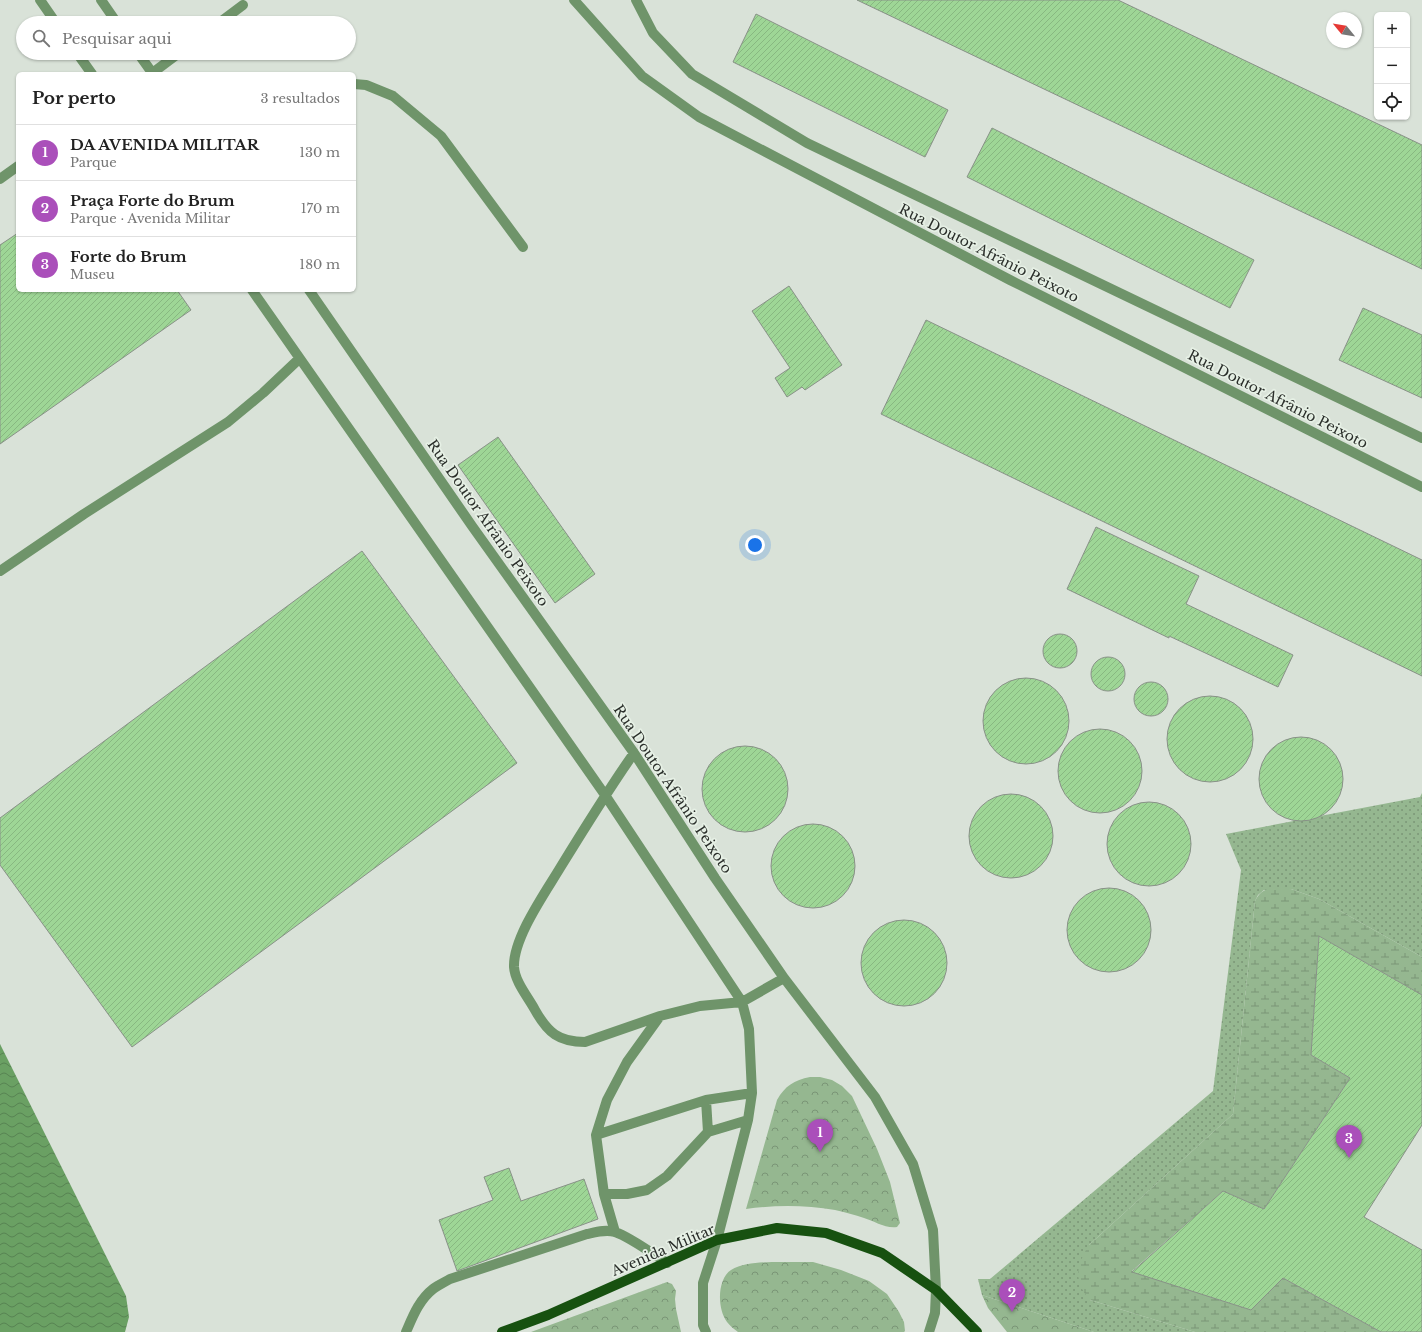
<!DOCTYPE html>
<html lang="pt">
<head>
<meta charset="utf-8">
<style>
  body { margin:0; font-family:"Libre Baskerville",serif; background:#f2f2f2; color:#222 }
  .controls { position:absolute; right:12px; top:12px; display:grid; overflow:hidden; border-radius:6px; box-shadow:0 1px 3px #0004 }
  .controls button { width:36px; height:36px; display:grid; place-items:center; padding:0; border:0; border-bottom:1px solid #e0e0e0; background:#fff; color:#222; font:20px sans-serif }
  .compass { position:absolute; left:1326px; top:12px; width:36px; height:36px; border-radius:50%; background:#fff; box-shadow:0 1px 3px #0004; rotate:300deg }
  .you { position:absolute; left:755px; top:545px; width:14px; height:14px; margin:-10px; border:3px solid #fff; border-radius:50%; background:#1a73e8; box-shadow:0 0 0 6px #1a73e833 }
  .badge { display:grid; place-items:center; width:26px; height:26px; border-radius:50%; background:#aa4fba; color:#fff; font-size:13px; font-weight:700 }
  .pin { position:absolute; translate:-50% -33px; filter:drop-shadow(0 1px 2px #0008) }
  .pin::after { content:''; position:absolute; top:21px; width:14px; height:12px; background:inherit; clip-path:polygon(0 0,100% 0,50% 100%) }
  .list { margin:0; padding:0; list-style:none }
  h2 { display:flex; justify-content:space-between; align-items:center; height:52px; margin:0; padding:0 16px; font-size:17px }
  h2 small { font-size:13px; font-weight:400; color:#767676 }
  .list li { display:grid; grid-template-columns:26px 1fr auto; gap:12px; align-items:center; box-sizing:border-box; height:56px; padding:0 16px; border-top:1px solid #e0e0e0 }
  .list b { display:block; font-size:15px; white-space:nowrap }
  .list p { margin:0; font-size:13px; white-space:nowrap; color:#767676 }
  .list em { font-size:13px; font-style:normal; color:#767676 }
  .icon { flex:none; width:22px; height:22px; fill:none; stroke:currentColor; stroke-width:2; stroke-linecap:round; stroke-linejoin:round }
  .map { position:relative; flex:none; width:1422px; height:1332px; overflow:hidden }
  .search { position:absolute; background:#fff; box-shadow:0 1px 3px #0004; left:16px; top:16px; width:340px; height:44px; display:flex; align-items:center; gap:10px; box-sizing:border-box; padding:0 14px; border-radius:22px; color:#767676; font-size:15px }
  .panel { position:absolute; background:#fff; box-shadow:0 1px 3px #0004; left:16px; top:72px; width:340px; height:220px; border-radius:6px }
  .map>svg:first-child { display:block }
</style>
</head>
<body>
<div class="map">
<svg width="1422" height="1332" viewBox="0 0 1422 1332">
  <defs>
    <pattern id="grass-dots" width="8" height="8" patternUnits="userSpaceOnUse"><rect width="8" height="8" fill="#95b790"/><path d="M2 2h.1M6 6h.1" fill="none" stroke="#7a9576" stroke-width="1.8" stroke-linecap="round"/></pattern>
    <pattern id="wetland-marsh" width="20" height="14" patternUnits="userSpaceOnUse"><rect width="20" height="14" fill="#95b790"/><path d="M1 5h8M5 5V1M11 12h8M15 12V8" fill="none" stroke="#7a9576"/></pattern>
    <pattern id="park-crowns" width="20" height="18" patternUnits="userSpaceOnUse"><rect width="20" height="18" fill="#95b790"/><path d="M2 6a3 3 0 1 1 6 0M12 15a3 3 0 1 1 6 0" fill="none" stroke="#7a9576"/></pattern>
    <pattern id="water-waves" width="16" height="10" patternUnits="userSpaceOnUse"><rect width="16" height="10" fill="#6aa063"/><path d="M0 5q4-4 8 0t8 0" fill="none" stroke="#578352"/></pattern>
    <pattern id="building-hatch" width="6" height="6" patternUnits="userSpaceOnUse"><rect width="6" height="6" fill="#9ed696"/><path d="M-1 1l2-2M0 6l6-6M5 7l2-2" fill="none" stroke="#88b881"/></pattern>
  </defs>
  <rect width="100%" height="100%" fill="#d9e2d8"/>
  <!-- grass -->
  <path fill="url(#grass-dots)" d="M 1422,793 L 1422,957 L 1319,899 L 1291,889 L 1264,890 L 1258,895 L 1255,901 L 1233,1114 L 1089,1245 L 1090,1300 L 1195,1332 L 1094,1332 L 982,1295 L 978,1279 L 990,1279 L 1213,1091 L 1241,870 L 1226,834 L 1420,797 Z"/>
  <!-- wetland -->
  <path fill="url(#wetland-marsh)" d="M 1271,888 L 1291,889 L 1319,899 L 1422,957 L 1422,995 L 1319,936 L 1311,1055 L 1350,1078 L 1264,1209 L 1223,1191 L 1132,1271 L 1251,1310 L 1283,1278 L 1381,1332 L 1195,1332 L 1090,1300 C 1073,1281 1076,1266 1089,1245 L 1233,1114 L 1255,901 C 1259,893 1263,890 1271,888 Z"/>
  <!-- park -->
  <path fill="url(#park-crowns)" d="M 810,1077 L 820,1077 L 832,1080 L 842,1086 L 852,1096 L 877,1149 L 890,1182 L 900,1223 L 897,1227 C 886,1229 874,1221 864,1218 C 855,1215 845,1212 835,1210 C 805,1205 776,1205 746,1209 L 777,1100 C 785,1086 794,1080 810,1077 Z
    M 781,1262 L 813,1262 L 841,1270 L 869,1281 L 887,1294 L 899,1312 L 904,1322 L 905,1331 L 904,1332 L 738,1332 C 734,1329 730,1326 727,1322 C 717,1309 717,1279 731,1270 C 745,1262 766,1262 781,1262 Z
    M 667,1282 L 672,1284 L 676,1291 L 675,1299 L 676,1309 L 681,1332 L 531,1332 Z
    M 982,1295 L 1094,1332 L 1007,1332 L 988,1308 Z"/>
  <!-- water -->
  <path fill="url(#water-waves)" d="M 0,1044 L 126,1296 L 129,1317 L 125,1332 L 0,1332 Z"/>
  <!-- building -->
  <path fill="url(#building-hatch)" stroke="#889187" d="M 857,0 L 1118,0 L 1422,145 L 1422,269 Z
    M 756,14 L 948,110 L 925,157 L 733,62 Z
    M 992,128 L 1254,260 L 1230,308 L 967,177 Z
    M 18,233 L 18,290 L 177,290 L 191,310 L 0,444 L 0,245 Z
    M 789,286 L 842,365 L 805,390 L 802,387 L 787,397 L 775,378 L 790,368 L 752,311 Z
    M 1363,308 L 1422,335 L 1422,398 L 1339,360 Z
    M 926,320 L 1422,560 L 1422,676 L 881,414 Z
    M 498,437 L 595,574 L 555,603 L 458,465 Z
    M 1096,527 L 1199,576 L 1186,604 L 1293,655 L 1278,687 L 1169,636 L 1169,638 L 1067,589 Z
    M 362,551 L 517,763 L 132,1047 L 0,865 L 0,818 Z
    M1043 651a17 17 0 1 1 34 0a17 17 0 1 1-34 0Z
    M1091 674a17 17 0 1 1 34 0a17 17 0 1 1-34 0Z
    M983 721a43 43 0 1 1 86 0a43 43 0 1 1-86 0Z
    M1134 699a17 17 0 1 1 34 0a17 17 0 1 1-34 0Z
    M1167 739a43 43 0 1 1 86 0a43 43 0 1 1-86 0Z
    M1058 771a42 42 0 1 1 84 0a42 42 0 1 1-84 0Z
    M1259 779a42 42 0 1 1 84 0a42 42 0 1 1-84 0Z
    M702 789a43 43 0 1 1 86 0a43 43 0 1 1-86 0Z
    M969 836a42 42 0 1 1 84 0a42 42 0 1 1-84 0Z
    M1107 844a42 42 0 1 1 84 0a42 42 0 1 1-84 0Z
    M771 866a42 42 0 1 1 84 0a42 42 0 1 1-84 0Z
    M1067 930a42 42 0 1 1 84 0a42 42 0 1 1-84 0Z
    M861 963a43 43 0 1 1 86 0a43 43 0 1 1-86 0Z
    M 1319,936 L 1422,995 L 1422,1125 L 1364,1217 L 1422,1250 L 1422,1332 L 1381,1332 L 1283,1278 L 1251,1310 L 1132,1272 L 1223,1191 L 1264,1209 L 1350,1078 L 1311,1055 Z
    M 509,1168 L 521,1201 L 584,1179 L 598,1219 L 457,1271 L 439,1220 L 493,1200 L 484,1177 Z"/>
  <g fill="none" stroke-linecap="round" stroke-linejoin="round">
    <!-- minor -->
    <path stroke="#6f946a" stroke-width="10" d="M 40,0 L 56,23
      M 101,0 L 117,23
      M 574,0 L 642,76 L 699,117 L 1010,280 L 1422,487
      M 636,0 L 653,33 L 692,74 L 807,143 L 1422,438
      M 219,23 L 243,5
      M 77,53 L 92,74
      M 138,53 L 153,74
      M 151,74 L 179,53
      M 354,84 L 366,85 L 393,96 L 441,136 L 523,247
      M 0,179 L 18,166
      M 252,290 L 605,795 L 742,1002 L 749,1029 L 752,1093 L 748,1120 L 717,1240 L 703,1283 L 703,1325 L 706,1332
      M 309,290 L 472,526 L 634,753 L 715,878 L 784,978 L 875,1097 L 913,1164 L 933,1230 L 936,1290 L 935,1313 L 929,1332
      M 0,571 L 84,514 L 228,422 L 263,393 L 299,359
      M 634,753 C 608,790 584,829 560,868 C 545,893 513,938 514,967 C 515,982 528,997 535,1010 C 548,1033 559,1042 585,1042 L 660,1016 L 700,1006 L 742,1002 L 784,978
      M 706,1100 L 708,1132
      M 596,1135 L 706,1100 L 752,1093
      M 604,1194 L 627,1194 L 647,1190 L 667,1176 L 708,1132 L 748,1120
      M 615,1232 L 604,1194 L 596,1135 L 607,1100 L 627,1062 L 660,1016
      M 406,1332 C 413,1316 419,1300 433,1289 C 438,1285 445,1282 450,1279 L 587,1234 C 596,1232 606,1229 615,1232 C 630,1237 653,1254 667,1263"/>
    <!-- major -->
    <path stroke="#175110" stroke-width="10" d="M 502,1332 L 548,1315 L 717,1240 L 777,1228 L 826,1233 L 882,1253 L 936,1290 L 977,1332"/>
  </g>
  <g text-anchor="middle" stroke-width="3.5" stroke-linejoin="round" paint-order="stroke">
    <!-- street labels -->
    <g font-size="14" fill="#2a2e2a" stroke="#e6f0e5">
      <text transform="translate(989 253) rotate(27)" y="5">Rua Doutor Afrânio Peixoto</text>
      <text transform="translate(1278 399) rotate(27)" y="5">Rua Doutor Afrânio Peixoto</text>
      <text transform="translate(488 523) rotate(55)" y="5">Rua Doutor Afrânio Peixoto</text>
      <text transform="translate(673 789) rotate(56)" y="5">Rua Doutor Afrânio Peixoto</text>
      <text transform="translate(663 1250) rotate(-23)" y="5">Avenida Militar</text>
    </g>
  </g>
</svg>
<div class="controls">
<button>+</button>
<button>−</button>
<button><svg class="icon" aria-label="locate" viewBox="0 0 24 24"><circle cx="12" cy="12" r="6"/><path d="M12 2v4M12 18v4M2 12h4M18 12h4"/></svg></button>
</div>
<svg class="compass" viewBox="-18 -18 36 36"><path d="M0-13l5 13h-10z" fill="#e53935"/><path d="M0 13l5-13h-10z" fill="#767676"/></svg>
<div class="you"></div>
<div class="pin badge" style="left:820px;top:1152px">1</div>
<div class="pin badge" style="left:1012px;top:1312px">2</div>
<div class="pin badge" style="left:1349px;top:1158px">3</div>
<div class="search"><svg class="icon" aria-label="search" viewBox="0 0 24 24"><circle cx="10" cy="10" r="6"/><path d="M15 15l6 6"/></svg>Pesquisar aqui</div>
<section class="panel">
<h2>Por perto<small>3 resultados</small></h2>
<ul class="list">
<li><span class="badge">1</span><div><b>DA AVENIDA MILITAR</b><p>Parque</p></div><em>130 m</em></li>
<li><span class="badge">2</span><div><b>Praça Forte do Brum</b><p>Parque · Avenida Militar</p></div><em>170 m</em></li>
<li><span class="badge">3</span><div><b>Forte do Brum</b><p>Museu</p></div><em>180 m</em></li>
</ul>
</section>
</div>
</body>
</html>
